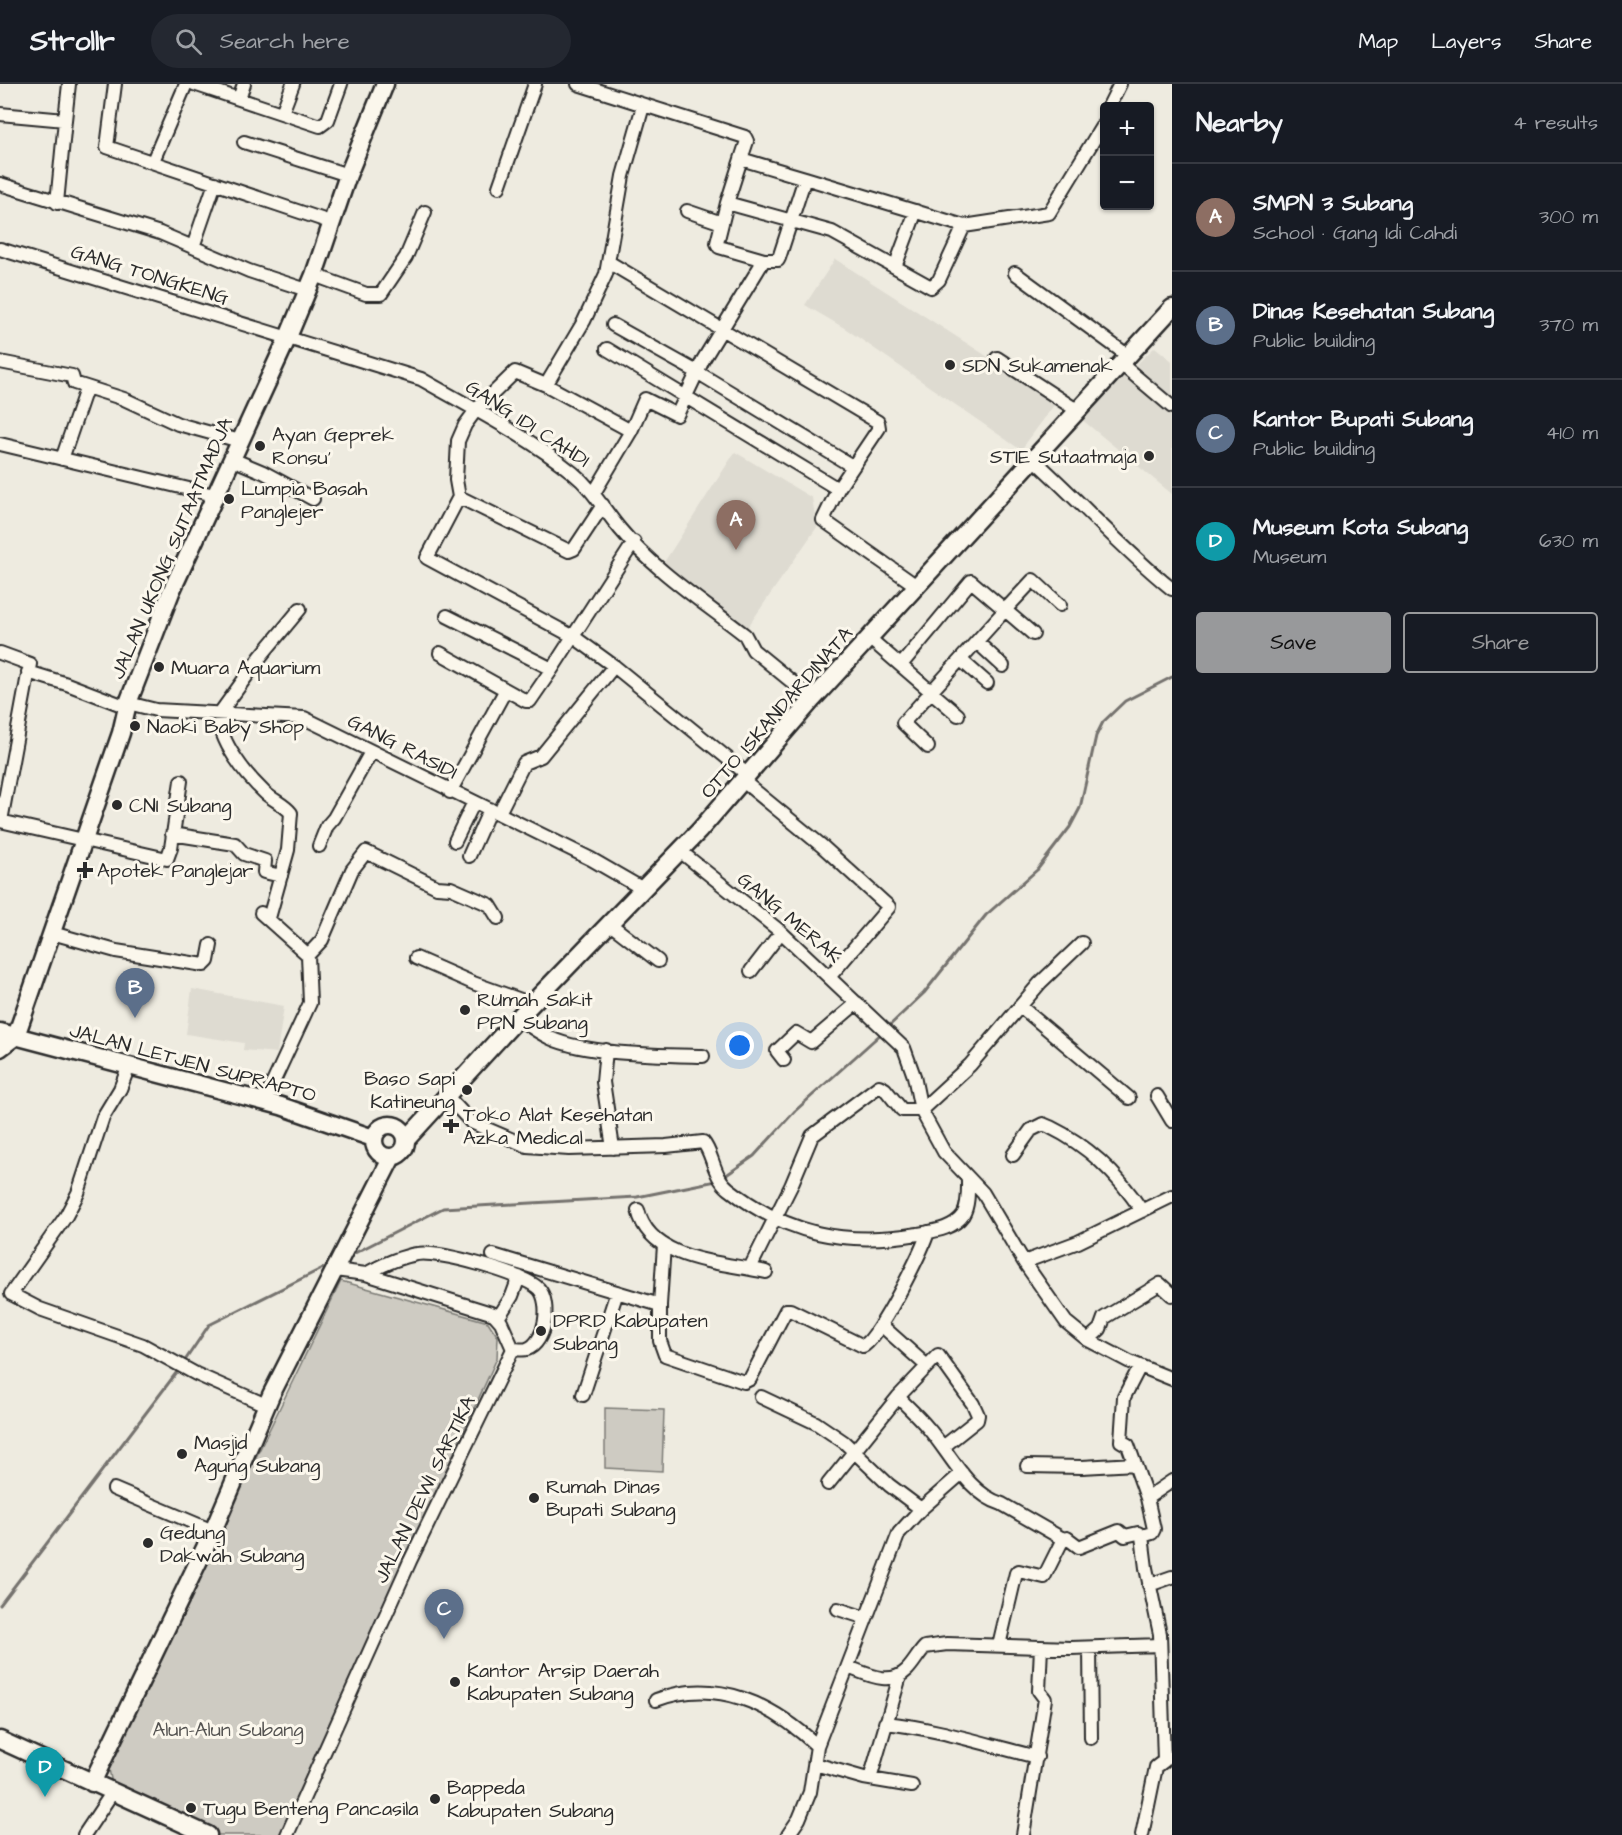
<!DOCTYPE html>
<html lang="en">
<head>
<meta charset="utf-8">
<style>
  body { margin:0; font-family:"Architects Daughter",sans-serif; background:#242831; color:#f1f3f6 }
  .controls { position:absolute; right:18px; top:18px; display:grid; overflow:hidden; border-radius:6px; box-shadow:0 2px 4px #0004 }
  .controls button { width:54px; height:54px; display:grid; place-items:center; padding:0; border:0; border-bottom:2px solid #363941; background:#171b24; color:#f1f3f6; font:30px sans-serif }
  .you { position:absolute; left:740px; top:962px; width:21px; height:21px; margin:-15px; border:4px solid #fff; border-radius:50%; background:#1a73e8; box-shadow:0 0 0 9px #1a73e833 }
  .badge { display:grid; place-items:center; width:39px; height:39px; border-radius:50%; background:#98999b; color:#fff; font-size:20px; font-weight:700 }
  .pin { position:absolute; translate:-50% -50px; filter:drop-shadow(0 2px 3px #0008) }
  .pin::after { content:''; position:absolute; top:32px; width:21px; height:18px; background:inherit; clip-path:polygon(0 0,100% 0,50% 100%) }
  .list { margin:0; padding:0; list-style:none }
  h2 { display:flex; justify-content:space-between; align-items:center; height:78px; margin:0; padding:0 24px; font-size:26px }
  h2 small { font-size:20px; font-weight:400; color:#9ea1a6 }
  .list li { display:grid; grid-template-columns:39px 1fr auto; gap:18px; align-items:center; box-sizing:border-box; height:108px; padding:0 24px; border-top:2px solid #363941 }
  .list b { display:block; font-size:22px; white-space:nowrap }
  .list p { margin:0; font-size:20px; white-space:nowrap; color:#9ea1a6 }
  .list em { font-size:20px; font-style:normal; color:#9ea1a6 }
  .actions { display:flex; gap:12px; padding:18px 24px }
  .actions a { flex:1; padding:14px 0; border:2px solid #98999b; border-radius:6px; text-align:center; font-size:21px; color:#98999b }
  .actions .main { background:#98999b; color:#111 }
  .icon { flex:none; width:33px; height:33px; fill:none; stroke:currentColor; stroke-width:2; stroke-linecap:round; stroke-linejoin:round }
  .map { position:relative; flex:none; width:1172px; height:1751px; overflow:hidden }
  header { display:flex; align-items:center; gap:36px; box-sizing:border-box; height:84px; padding:0 30px; background:#171b24; border-bottom:2px solid #363941 }
  header strong { font-size:28px }
  nav { display:flex; gap:33px; margin-inline-start:auto; font-size:21px }
  .search { width:420px; height:54px; background:#242831; display:flex; align-items:center; gap:15px; box-sizing:border-box; padding:0 21px; border-radius:33px; color:#9ea1a6; font-size:22px }
  main { display:flex }
  aside { flex:1; background:#171b24 }
  .map>svg:first-child { display:block }
</style>
</head>
<body>
<header>
<strong>Strollr</strong>
<div class="search"><svg class="icon" aria-label="search" viewBox="0 0 24 24"><circle cx="10" cy="10" r="6"/><path d="M15 15l6 6"/></svg>Search here</div>
<nav><a>Map</a><a>Layers</a><a>Share</a></nav>
</header>
<main>
<div class="map">
<svg width="1172" height="1751" viewBox="0 0 1172 1751">
  <rect width="100%" height="100%" fill="#eeebe0"/>
  <filter id="ink" filterUnits="userSpaceOnUse"><feTurbulence type="fractalNoise" baseFrequency=".0167" numOctaves="2"/><feDisplacementMap in="SourceGraphic" scale="12" xChannelSelector="R" yChannelSelector="G"/><feConvolveMatrix kernelMatrix="1 2 1 2 8 2 1 2 1" color-interpolation-filters="sRGB"/></filter>
  <g filter="url(#ink)">
    <!-- built -->
    <path fill="#dedbd1" d="M 835,175 L 1057,317 L 1021,366 L 846,245 L 805,221 Z
      M 1155,263 L 1172,277 L 1172,410 L 1080,334 Z
      M 735,368 L 812,414 L 817,443 L 745,547 L 661,483 Z
      M 192,905 L 284,922 L 277,969 L 243,966 L 244,959 L 186,950 Z"/>
    <!-- green -->
    <path fill="#cecbc2" stroke="#7c7b76" stroke-width="1.5" d="M 341,1197 L 488,1238 L 498,1253 L 497,1274 L 280,1751 L 218,1751 L 113,1705 L 108,1680 Z
      M 605,1324 L 664,1326 L 662,1387 L 605,1384 Z"/>
    <g fill="none" stroke-linecap="round" stroke-linejoin="round">
      <!-- stream -->
      <path stroke="#74726e" stroke-width="3" d="M 888,943 L 924,909 L 986,831 L 1037,786 L 1070,743 L 1080,724 L 1096,652 L 1103,638 L 1125,617 L 1172,593
        M 722,1094 L 754,1072 L 795,1027 L 883,948
        M 349,1172 L 443,1124 L 637,1113 L 716,1097
        M 184,1278 L 209,1241 L 329,1181
        M 0,1521 L 180,1284"/>
      <!-- minor casing -->
      <g stroke="#2b2b2b" stroke-width="16">
        <path id="minor" d="M 115,0 L 107,63 L 330,138
          M 194,0 L 320,42 L 328,36 L 341,0
          M 578,0 L 745,53 L 747,57 L 741,75 L 805,94
          M 239,15 L 244,0
          M 643,22 L 623,92 L 606,190 L 584,237 L 546,301 L 515,288 L 476,326 L 465,341 L 458,357 L 456,396 L 459,413 L 427,474 L 574,553 L 614,582 L 748,691
          M 1109,22 L 1120,0
          M 282,29 L 293,0
          M 0,30 L 65,36 L 69,0
          M 244,58 L 348,91
          M 153,77 L 186,0
          M 0,100 L 160,149 L 249,187 L 307,206
          M 499,103 L 535,0
          M 57,119 L 65,36
          M 727,119 L 741,75
          M 687,127 L 722,139
          M 964,142 L 939,196 L 931,203 L 832,148 L 727,119 L 717,159 L 719,163 L 764,176 L 778,176 L 779,174 L 805,94 L 964,142 L 1049,129 L 1104,39
          M 193,163 L 215,99
          M 0,165 L 421,295 C 472,324 527,352 573,389 C 593,405 604,426 620,445 C 654,486 703,518 745,551 L 753,566 L 813,615
          M 610,179 L 878,338 L 879,344 L 838,405 L 823,436 L 918,503
          M 895,183 L 916,127
          M 1015,189 L 1127,271
          M 314,191 L 366,210 L 381,210 L 406,173 L 425,128
          M 613,241 L 697,288 L 852,382
          M 607,265 L 838,405
          M 997,274 L 1078,327
          M 0,278 L 72,292 L 74,299 L 124,315 L 178,340 L 240,357
          M 1120,279 L 1172,323
          M 546,301 L 631,347
          M 0,360 L 214,411
          M 1032,374 C 1080,417 1122,465 1172,505
          M 62,375 L 86,305
          M 232,375 L 263,388 L 313,415
          M 594,409 L 631,347 L 645,315 L 677,331 L 703,276 L 764,176
          M 459,413 L 569,467 L 574,465 L 603,421
          M 447,532 L 552,585 L 634,458
          M 1033,550 L 1005,526 L 1033,496 L 1060,521
          M 869,554 L 958,631
          M 977,558 L 1003,582
          M 0,569 L 30,580 L 1,737
          M 440,569 L 526,617 L 530,617 L 552,585
          M 961,576 L 987,599
          M 901,581 L 971,497 L 1005,526 L 903,639 L 928,663
          M 28,588 L 67,600 L 127,623
          M 128,619 L 156,626 L 304,634 L 591,775 L 643,805
          M 743,697 L 822,762 L 889,823 L 830,892
          M 450,708 L 505,607
          M 499,729 L 524,679 L 541,672 L 614,582
          M 0,737 L 167,775 L 171,764 L 181,697
          M 172,750 L 235,760 L 244,770 L 265,777 L 264,788 L 281,792
          M 455,757 L 474,718
          M 319,762 L 327,742 L 334,734 L 371,668
          M 680,767 L 781,848 L 904,964 L 914,992 L 921,1026 L 944,1068 L 983,1109 L 1024,1178 L 1066,1238 L 1088,1256 L 1130,1278 L 1172,1295
          M 469,772 L 490,725
          M 261,829 L 308,871 L 310,919 L 264,1018
          M 269,834 L 288,766 L 291,729 C 285,721 273,716 265,709 C 247,692 216,655 220,629 L 261,572 L 300,525
          M 610,840 L 658,877
          M 52,849 L 116,867 L 204,881 L 208,877 L 211,861
          M 308,871 L 322,856 L 352,786 L 366,768 L 437,803 L 451,804 L 490,821 L 498,834
          M 416,874 L 473,899 L 532,920
          M 751,887 L 781,848
          M 1020,922 L 1129,1014
          M 518,934 C 528,941 539,949 550,954 C 587,971 662,971 703,972
          M 606,966 L 603,998 L 613,1064
          M 784,976 L 777,967 L 796,949 L 811,958 L 857,919
          M 129,982 L 120,1005 L 103,1033 L 78,1109 L 66,1132 L 11,1210 L 40,1225 L 143,1261 L 196,1290 L 266,1321
          M 446,1011 L 471,1038 L 527,1062 L 569,1065 L 666,1062 L 703,1058 C 713,1069 713,1093 729,1105 C 788,1151 845,1162 918,1150 C 934,1147 953,1145 963,1131 C 969,1121 968,1106 968,1095
          M 1157,1012 L 1172,1037
          M 1013,1071 L 1031,1046 L 1043,1040 L 1050,1043 C 1089,1062 1118,1090 1142,1127
          M 638,1126 C 650,1178 724,1178 766,1188
          M 493,1171 L 660,1221 L 660,1257 L 665,1271 L 744,1298 L 750,1295 L 786,1226 L 790,1226 L 863,1262 C 878,1256 922,1167 928,1148
          M 1024,1178 L 1078,1158 L 1172,1112
          M 750,1184 L 791,1102 L 812,1052 L 879,1002 L 885,1005 L 902,1026 L 921,1026 L 970,981 L 1040,899 L 1082,859
          M 366,1190 C 382,1181 398,1173 417,1170 C 437,1166 525,1190 539,1205 C 551,1218 546,1259 527,1265 C 523,1266 517,1265 513,1265
          M 660,1221 L 664,1161
          M 498,1234 L 512,1212 L 519,1193
          M 881,1241 L 927,1282
          M 1088,1256 L 1100,1245 L 1104,1234 L 1160,1200 L 1172,1211
          M 1140,1282 L 1124,1313 L 1121,1357 L 1128,1361 L 1147,1414 L 1154,1445 L 1152,1449 L 1142,1452 L 1146,1484 L 1160,1550 L 1164,1677 L 1156,1683 L 1142,1751
          M 583,1311 L 617,1208
          M 761,1313 L 816,1339 L 844,1358 L 889,1401 L 921,1425
          M 898,1313 C 908,1323 919,1333 928,1344 C 950,1369 968,1410 1002,1420 L 1063,1455 L 1067,1454 L 1079,1463 L 1119,1447 L 1125,1452 L 1138,1449 L 1142,1452
          M 1027,1382 L 1082,1383 L 1135,1380
          M 828,1400 L 898,1313 L 938,1271 L 973,1320 L 978,1331 L 977,1336 L 943,1363
          M 114,1405 L 213,1447
          M 1147,1414 L 1172,1397
          M 1149,1501 L 1172,1493
          M 838,1525 L 866,1534
          M 999,1561 L 1016,1489 L 1019,1487 L 1044,1493 L 1063,1455
          M 1090,1564 L 1091,1654
          M 848,1583 C 867,1590 890,1603 907,1586 C 914,1579 918,1570 925,1563 L 947,1560 L 1071,1564 L 1160,1561
          M 656,1616 C 716,1593 773,1620 817,1662
          M 885,1639 C 936,1644 987,1661 1037,1673
          M 815,1680 L 864,1694 L 912,1702
          M 870,1695 L 900,1592
          M 84,1751 L 112,1709
          M 287,1751 L 410,1477 L 513,1265 L 501,1238 L 494,1230 L 366,1190 L 335,1186
          M 788,1751 L 799,1735 L 810,1708 L 817,1662 L 899,1449 L 921,1425 L 962,1389
          M 1023,1751 L 1045,1615 L 1039,1607 L 1041,1563"/>
      </g>
      <!-- major casing -->
      <g stroke="#2b2b2b" stroke-width="21">
        <path id="major" d="M 0,948 L 281,1022 L 373,1054
          M 0,964 L 16,952 L 121,649 L 128,619 L 171,508 L 288,253 L 314,191 L 348,91 L 385,0
          M374 1057a16 16 0 1 1 32 0a16 16 0 1 1-32 0Z
          M 406,1056 L 518,934 L 699,747 L 813,615 L 1172,224
          M 0,1656 L 208,1751
          M 92,1699 L 213,1447 L 271,1311 L 392,1073"/>
      </g>
      <!-- minor -->
      <use href="#minor" stroke="#fbf7ec" stroke-width="12"/>
      <!-- major -->
      <use href="#major" stroke="#fbf7ec" stroke-width="16"/>
    </g>
  </g>
  <!-- markers -->
  <g fill="#2b2b2b" stroke="#fbf7ec" stroke-width="2">
    <circle cx="950" cy="281" r="6"/>
    <circle cx="260" cy="362" r="6"/>
    <circle cx="1149" cy="372" r="6"/>
    <circle cx="229" cy="415" r="6"/>
    <circle cx="159" cy="583" r="6"/>
    <circle cx="135" cy="642" r="6"/>
    <circle cx="117" cy="721" r="6"/>
    <path d="M82 777h6v6h6v6h-6v6h-6v-6h-6v-6h6z"/>
    <circle cx="465" cy="926" r="6"/>
    <circle cx="467" cy="1006" r="6"/>
    <path d="M448 1032h6v6h6v6h-6v6h-6v-6h-6v-6h6z"/>
    <circle cx="541" cy="1247" r="6"/>
    <circle cx="182" cy="1370" r="6"/>
    <circle cx="534" cy="1414" r="6"/>
    <circle cx="148" cy="1459" r="6"/>
    <circle cx="455" cy="1598" r="6"/>
    <circle cx="435" cy="1715" r="6"/>
    <circle cx="191" cy="1724" r="6"/>
  </g>
  <g text-anchor="middle" stroke-width="6" stroke-linejoin="round" paint-order="stroke">
    <!-- street labels -->
    <g font-size="20" fill="#2b2b2b" stroke="#fbf7ec">
      <text transform="translate(150 190) rotate(17)" y="7">GANG TONGKENG</text>
      <text transform="translate(528 339) rotate(33)" y="7">GANG IDI CAHDI</text>
      <text transform="translate(171 464) rotate(-67)" y="7">JALAN UKONG SUTAATMADJA</text>
      <text transform="translate(776 628) rotate(-49)" y="7">OTTO ISKANDARDINATA</text>
      <text transform="translate(403 662) rotate(27)" y="7">GANG RASIDI</text>
      <text transform="translate(790 833) rotate(40)" y="7">GANG MERAK</text>
      <text transform="translate(193 978) rotate(15)" y="7">JALAN LETJEN SUPRAPTO</text>
      <text transform="translate(424 1405) rotate(-64)" y="7">JALAN DEWI SARTIKA</text>
    </g>
    <!-- poi labels -->
    <g font-size="20" fill="#2b2b2b" stroke="#fbf7ec" text-anchor="start">
      <text x="962" y="288">SDN Sukamenak</text>
      <text x="272" y="357">Ayan Geprek<tspan x="272" dy="23">Ronsu'</tspan></text>
      <text x="1137" y="379" text-anchor="end">STIE Sutaatmaja</text>
      <text x="241" y="411">Lumpia Basah<tspan x="241" dy="23">Panglejer</tspan></text>
      <text x="171" y="590">Muara Aquarium</text>
      <text x="147" y="649">Naoki Baby Shop</text>
      <text x="129" y="728">CNI Subang</text>
      <text x="97" y="793">Apotek Panglejar</text>
      <text x="477" y="922">RUmah Sakit<tspan x="477" dy="23">PPN Subang</tspan></text>
      <text x="455" y="1001" text-anchor="end">Baso Sapi<tspan x="455" dy="23">Katineung</tspan></text>
      <text x="463" y="1037">Toko Alat Kesehatan<tspan x="463" dy="23">Azka Medical</tspan></text>
      <text x="553" y="1243">DPRD Kabupaten<tspan x="553" dy="23">Subang</tspan></text>
      <text x="194" y="1365">Masjid<tspan x="194" dy="23">Agung Subang</tspan></text>
      <text x="546" y="1409">Rumah Dinas<tspan x="546" dy="23">Bupati Subang</tspan></text>
      <text x="160" y="1455">Gedung<tspan x="160" dy="23">Dakwah Subang</tspan></text>
      <text x="467" y="1593">Kantor Arsip Daerah<tspan x="467" dy="23">Kabupaten Subang</tspan></text>
      <text x="447" y="1710">Bappeda<tspan x="447" dy="23">Kabupaten Subang</tspan></text>
      <text x="203" y="1731">Tugu Benteng Pancasila</text>
    </g>
    <!-- park labels -->
    <g font-size="20" fill="#545351" stroke="#fbf7ec">
      <text x="228" y="1652">Alun-Alun Subang</text>
    </g>
  </g>
</svg>
<div class="controls">
<button>+</button>
<button>−</button>
</div>
<div class="you"></div>
<div class="pin badge" style="left:736px;top:466px;background:#8d6e63">A</div>
<div class="pin badge" style="left:135px;top:934px;background:#5c6f8a">B</div>
<div class="pin badge" style="left:444px;top:1555px;background:#5c6f8a">C</div>
<div class="pin badge" style="left:45px;top:1713px;background:#0f9aa8">D</div>
</div>
<aside>
<h2>Nearby<small>4 results</small></h2>
<ul class="list">
<li><span class="badge" style="background:#8d6e63">A</span><div><b>SMPN 3 Subang</b><p>School · Gang Idi Cahdi</p></div><em>300 m</em></li>
<li><span class="badge" style="background:#5c6f8a">B</span><div><b>Dinas Kesehatan Subang</b><p>Public building</p></div><em>370 m</em></li>
<li><span class="badge" style="background:#5c6f8a">C</span><div><b>Kantor Bupati Subang</b><p>Public building</p></div><em>410 m</em></li>
<li><span class="badge" style="background:#0f9aa8">D</span><div><b>Museum Kota Subang</b><p>Museum</p></div><em>630 m</em></li>
</ul>
<div class="actions"><a class="main">Save</a><a>Share</a></div>
</aside>
</main>
</body>
</html>
